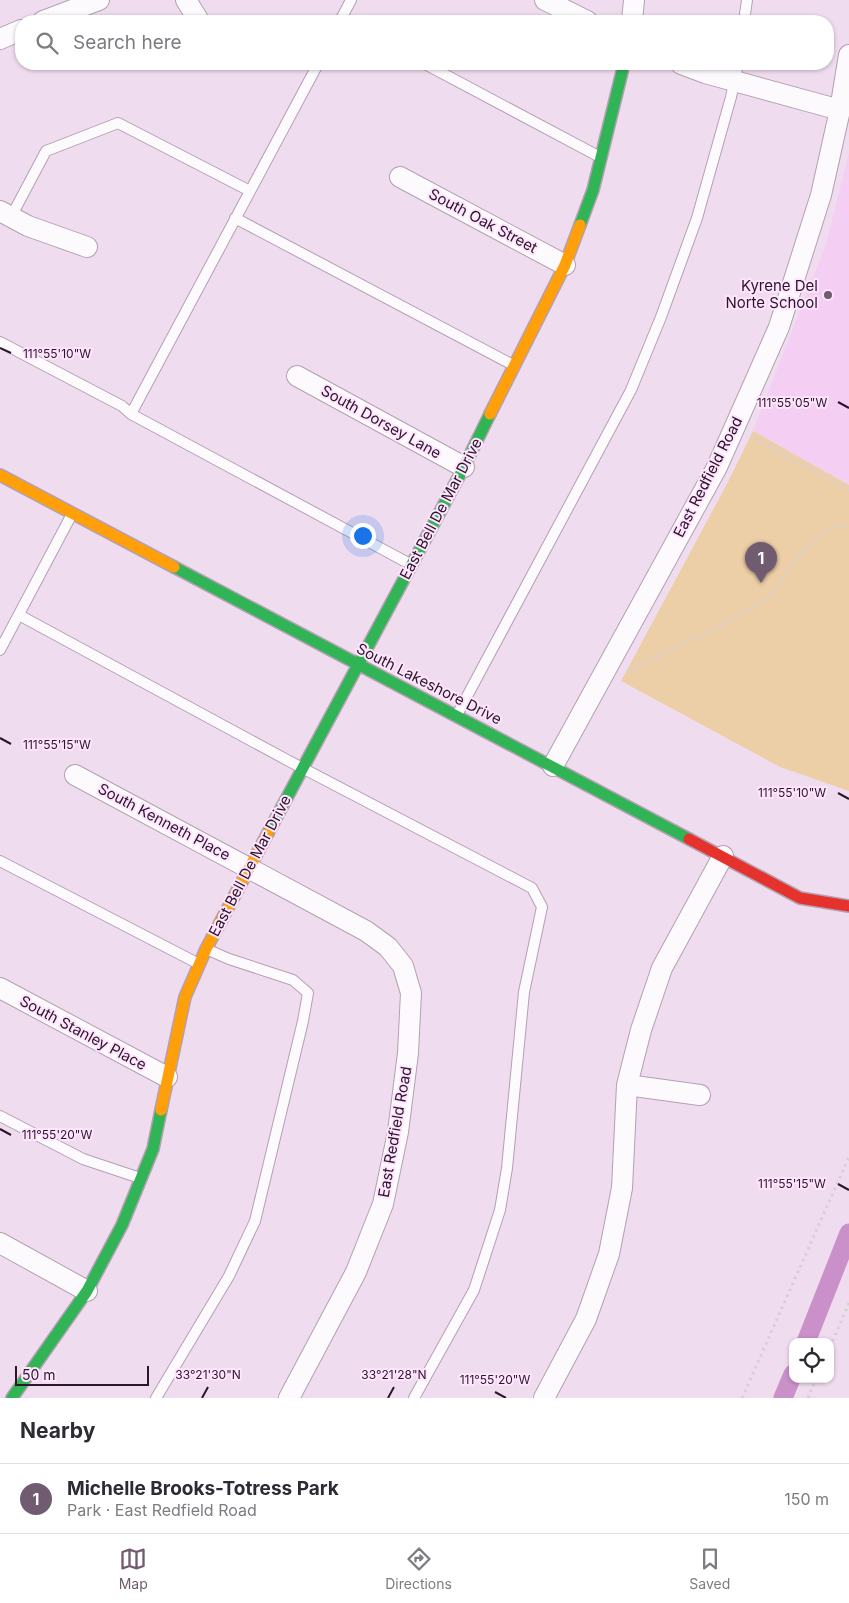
<!DOCTYPE html>
<html lang="en">
<head>
<meta charset="utf-8">
<style>
  body { margin:0; font-family:Inter,sans-serif; background:#f2f2f3; color:#2b2b33 }
  .controls { position:absolute; right:15px; bottom:15px; display:grid; overflow:hidden; border-radius:10px; box-shadow:0 1px 4px #0004 }
  .controls button { width:45px; height:45px; display:grid; place-items:center; padding:0; border:0; border-bottom:1px solid #e1e1e2; background:#fff; color:#2b2b33; font:25px sans-serif }
  .scale { position:absolute; left:15px; bottom:12px; width:134px; box-sizing:border-box; padding-left:5px; border:2px solid #2c162c; border-top:0; font-size:14px; line-height:18px; white-space:nowrap; color:#2c162c; -webkit-text-stroke:4px #fee5fd; paint-order:stroke }
  .you { position:absolute; left:362px; top:535px; width:18px; height:18px; margin:-12px; border:4px solid #fff; border-radius:50%; background:#1a73e8; box-shadow:0 0 0 8px #1a73e833 }
  .badge { display:grid; place-items:center; width:32px; height:32px; border-radius:50%; background:#715b70; color:#fff; font-size:16px; font-weight:700 }
  .pin { position:absolute; translate:-50% -41px; filter:drop-shadow(0 1px 2px #0008) }
  .pin::after { content:''; position:absolute; top:26px; width:18px; height:15px; background:inherit; clip-path:polygon(0 0,100% 0,50% 100%) }
  .list { margin:0; padding:0; list-style:none }
  h2 { display:flex; justify-content:space-between; align-items:center; height:65px; margin:0; padding:0 20px; font-size:21px }
  h2 small { font-size:16px; font-weight:400; color:#7c7c81 }
  .list li { display:grid; grid-template-columns:32px 1fr auto; gap:15px; align-items:center; box-sizing:border-box; height:70px; padding:0 20px; border-top:1px solid #e1e1e2 }
  .list b { display:block; font-size:19px; white-space:nowrap }
  .list p { margin:0; font-size:16px; white-space:nowrap; color:#7c7c81 }
  .list em { font-size:16px; font-style:normal; color:#7c7c81 }
  .icon { flex:none; width:28px; height:28px; fill:none; stroke:currentColor; stroke-width:2; stroke-linecap:round; stroke-linejoin:round }
  .map { position:relative; flex:none; width:849px; height:1398px; overflow:hidden }
  .search { position:absolute; background:#fff; box-shadow:0 1px 4px #0004; left:15px; right:15px; top:15px; height:55px; display:flex; align-items:center; gap:12px; box-sizing:border-box; padding:0 18px; border-radius:20px; color:#7c7c81; font-size:19px }
  .sheet { height:135px; background:#fff }
  nav { display:flex; justify-content:space-around; align-items:center; box-sizing:border-box; height:70px; border-top:1px solid #e1e1e2; background:#fff; font-size:14px; color:#7c7c81 }
  nav a { display:grid; justify-items:center; gap:2px }
  nav .on { color:#715b70 }
  .map>svg:first-child { display:block }
</style>
</head>
<body>
<div class="map">
<svg width="849" height="1398" viewBox="0 0 849 1398">
  <rect width="100%" height="100%" fill="#f0dcef"/>
  <!-- built -->
  <path fill="#f4cef3" d="M 849,153 L 849,485 L 753,431 L 826,244 Z"/>
  <!-- green -->
  <path fill="#eccfa7" d="M 753,431 L 849,485 L 849,791 L 780,767 L 621,681 L 728,482 Z"/>
  <g fill="none" stroke-linecap="round" stroke-linejoin="round">
    <!-- canal -->
    <path stroke="#ca90c9" stroke-width="19" d="M 806,1342 L 849,1233
      M 783,1398 L 793,1374"/>
    <!-- lane casing -->
    <g stroke="#b3a0b2" stroke-width="12">
      <path id="lane" d="M 340,21 L 351,0
        M 744,21 L 747,0
        M 425,64 L 600,157
        M 11,217 L 46,151 L 118,123 L 250,191
        M 235,218 L 513,365
        M 0,342 L 122,406 L 131,414 L 410,564
        M 131,414 L 318,64
        M 19,615 L 287,760 L 532,888 L 542,907 L 524,992 L 507,1168 L 500,1210 L 474,1290 L 414,1398
        M 0,650 L 72,514
        M 457,715 L 631,390 L 661,317 L 697,218 L 731,97 L 738,64
        M 0,861 L 199,964
        M 0,1116 L 83,1159 L 140,1178
        M 156,1398 L 229,1276 L 255,1221 L 303,1021 L 308,993 L 293,980 L 229,959 L 206,949"/>
    </g>
    <!-- street casing -->
    <g stroke="#b3a0b2" stroke-width="22">
      <path id="street" d="M 186,0 L 199,21
        M 545,0 L 587,21
        M 43,21 L 99,0
        M 632,21 L 634,0
        M 0,39 L 21,30
        M 681,64 L 705,73 L 840,110
        M 400,177 L 565,265
        M 0,211 L 28,226 L 87,247
        M 297,376 L 464,467
        M 553,766 L 717,467 L 779,327 L 821,195 L 840,110 L 849,55
        M 75,775 L 366,931 L 388,947 L 403,966 L 411,993 L 408,1053 L 398,1132 L 383,1204 L 356,1272 L 289,1398
        M 0,988 L 167,1077
        M 627,1085 L 700,1095
        M 0,1243 L 87,1291
        M 544,1398 L 586,1319 L 609,1254 L 622,1188 L 627,1085 L 641,1030 L 662,968 L 723,856"/>
    </g>
    <!-- fast casing -->
    <g stroke="#b3a0b2" stroke-width="14">
      <path id="fast" d="M 580,225 L 593,190 L 624,64
        M 174,567 L 689,839
        M 268,833 L 464,467 L 490,414
        M 12,1398 L 87,1291 L 122,1225 L 153,1149 L 161,1110"/>
    </g>
    <!-- slow casing -->
    <g stroke="#b3a0b2" stroke-width="14">
      <path id="slow" d="M 490,414 L 565,265 L 580,225
        M 0,475 L 174,567
        M 161,1110 L 185,997 L 206,949 L 268,833"/>
    </g>
    <!-- jam casing -->
    <g stroke="#b3a0b2" stroke-width="14">
      <path id="jam" d="M 689,839 L 800,898 L 849,906"/>
    </g>
    <!-- path -->
    <path stroke="#d6d0d6" stroke-width="3" stroke-dasharray="2.5 4" stroke-linecap="butt" d="M 751,436 L 849,490
      M 627,671 L 707,633 L 768,598 L 781,582 L 802,551 L 830,529 L 849,524
      M 830,1347 L 849,1303
      M 742,1398 L 849,1157
      M 808,1398 L 816,1379"/>
    <!-- lane -->
    <use href="#lane" stroke="#fdfafd" stroke-width="10"/>
    <!-- street -->
    <use href="#street" stroke="#fdfafd" stroke-width="20"/>
    <!-- fast -->
    <use href="#fast" stroke="#30b455" stroke-width="11"/>
    <!-- slow -->
    <use href="#slow" stroke="#ff9f0a" stroke-width="11"/>
    <!-- jam -->
    <use href="#jam" stroke="#e5322d" stroke-width="11"/>
  </g>
  <!-- ticks -->
  <path fill="none" stroke="#2c162c" stroke-width="2" d="M 0,348 L 11,353M 838,402 L 849,408M 0,738 L 11,744M 838,793 L 849,799M 0,1129 L 11,1135M 838,1184 L 849,1190M 495,1392 L 506,1398M 202,1398 L 208,1387M 388,1398 L 394,1387"/>
  <!-- markers -->
  <circle fill="#715b70" stroke="#fee5fd" stroke-width="2" cx="828" cy="295" r="5"/>
  <g text-anchor="middle" stroke-width="4" stroke-linejoin="round" paint-order="stroke">
    <!-- street labels -->
    <g font-size="15" fill="#2c162c" stroke="#fee5fd">
      <text transform="translate(483 221) rotate(28)" y="5">South Oak Street</text>
      <text transform="translate(381 422) rotate(29)" y="5">South Dorsey Lane</text>
      <text transform="translate(708 477) rotate(-63)" y="5">East Redfield Road</text>
      <text transform="translate(441 509) rotate(-62)" y="5">East Bell De Mar Drive</text>
      <text transform="translate(429 684) rotate(27)" y="5">South Lakeshore Drive</text>
      <text transform="translate(164 822) rotate(28)" y="5">South Kenneth Place</text>
      <text transform="translate(250 866) rotate(-62)" y="5">East Bell De Mar Drive</text>
      <text transform="translate(83 1033) rotate(28)" y="5">South Stanley Place</text>
      <text transform="translate(395 1132) rotate(-80)" y="5">East Redfield Road</text>
    </g>
    <!-- poi labels -->
    <g font-size="15" fill="#2c162c" stroke="#fee5fd" text-anchor="end">
      <text x="818" y="291">Kyrene Del<tspan x="818" dy="17">Norte School</tspan></text>
    </g>
  </g>
  <g font-size="12" text-anchor="middle" fill="#2c162c" stroke="#fee5fd" stroke-width="4" stroke-linejoin="round" paint-order="stroke">
    <text x="57" y="358">111°55'10"W</text>
    <text x="792" y="407">111°55'05"W</text>
    <text x="57" y="749">111°55'15"W</text>
    <text x="792" y="797">111°55'10"W</text>
    <text x="57" y="1139">111°55'20"W</text>
    <text x="792" y="1188">111°55'15"W</text>
    <text x="208" y="1379">33°21'30"N</text>
    <text x="394" y="1379">33°21'28"N</text>
    <text x="495" y="1384">111°55'20"W</text>
  </g>
</svg>
<div class="controls">
<button><svg class="icon" aria-label="locate" viewBox="0 0 24 24"><circle cx="12" cy="12" r="6"/><path d="M12 2v4M12 18v4M2 12h4M18 12h4"/></svg></button>
</div>
<div class="scale">50 m</div>
<div class="you"></div>
<div class="pin badge" style="left:761px;top:583px">1</div>
<div class="search"><svg class="icon" aria-label="search" viewBox="0 0 24 24"><circle cx="10" cy="10" r="6"/><path d="M15 15l6 6"/></svg>Search here</div>
</div>
<section class="sheet">
<h2>Nearby<small></small></h2>
<ul class="list">
<li><span class="badge">1</span><div><b>Michelle Brooks-Totress Park</b><p>Park · East Redfield Road</p></div><em>150 m</em></li>
</ul>
</section>
<nav>
<a class="on"><svg class="icon" aria-label="map" viewBox="0 0 24 24"><path d="M3 6l6-2 6 2 6-2v14l-6 2-6-2-6 2zM9 4v14M15 6v14"/></svg>Map</a>
<a><svg class="icon" aria-label="directions" viewBox="0 0 24 24"><path d="M12 3l9 9-9 9-9-9zM9 14v-3h6M13 9l2 2-2 2"/></svg>Directions</a>
<a><svg class="icon" aria-label="saved" viewBox="0 0 24 24"><path d="M7 4h10v16l-5-4-5 4z"/></svg>Saved</a>
</nav>
</body>
</html>
